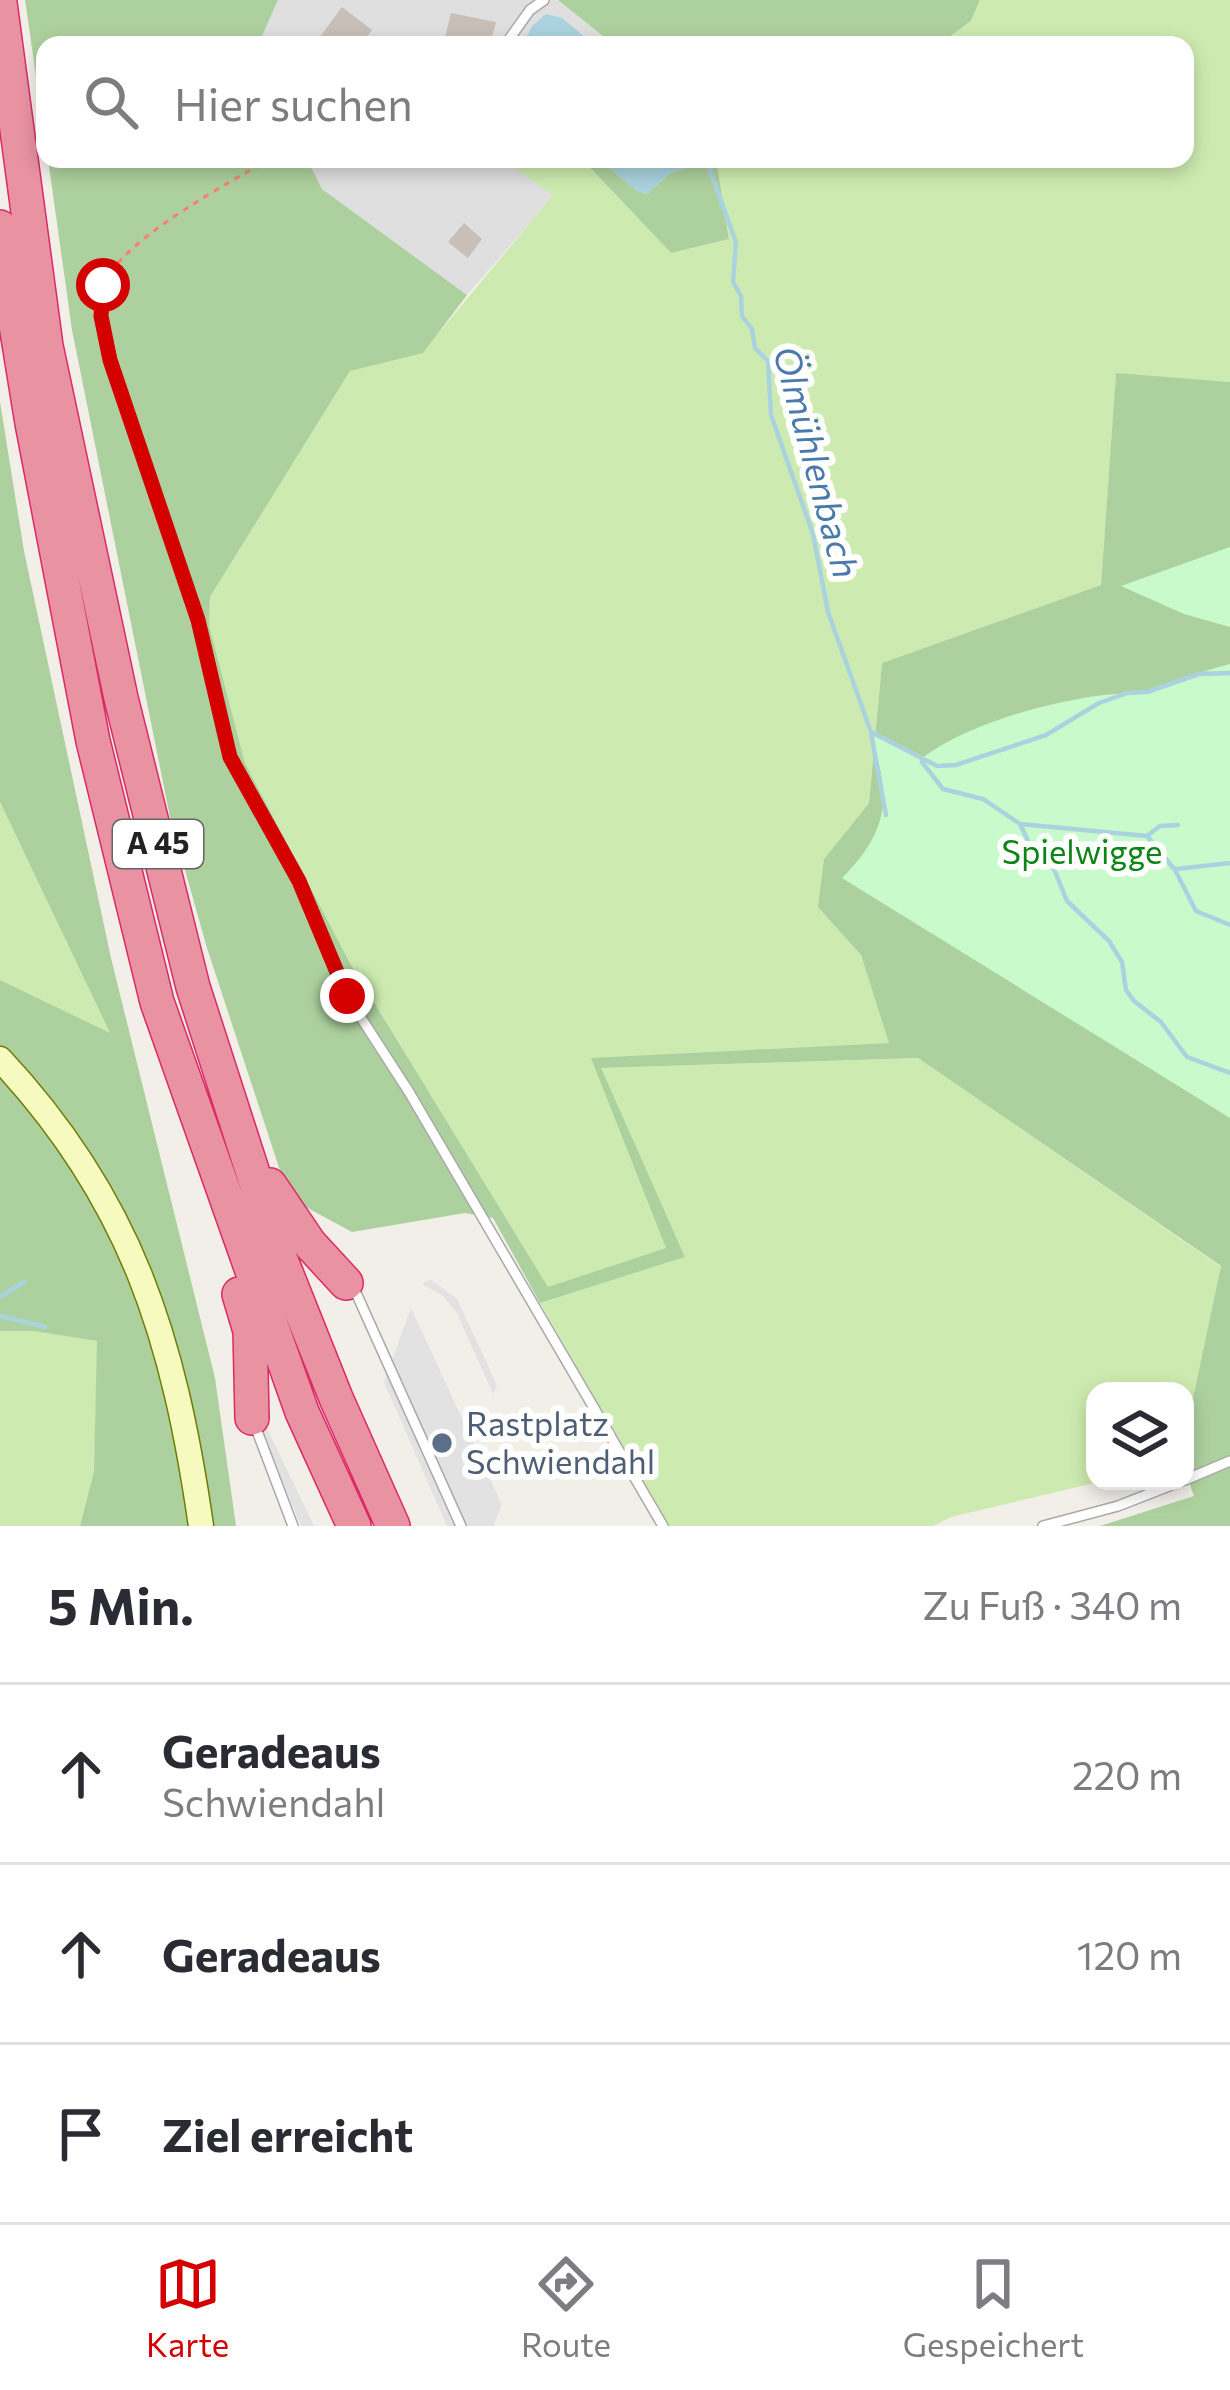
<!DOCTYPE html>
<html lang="de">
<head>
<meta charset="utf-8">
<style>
  body { margin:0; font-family:Commissioner,sans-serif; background:#f7f7f7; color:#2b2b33 }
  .controls { position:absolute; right:36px; bottom:36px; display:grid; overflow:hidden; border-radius:24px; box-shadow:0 6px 18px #0003 }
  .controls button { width:108px; height:108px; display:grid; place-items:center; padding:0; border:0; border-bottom:3px solid #e1e1e2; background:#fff; color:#2b2b33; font:60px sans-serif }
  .stop { position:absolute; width:36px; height:36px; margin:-27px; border:9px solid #d40000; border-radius:50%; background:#fff }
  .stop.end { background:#d40000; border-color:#fff; box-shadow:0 3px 12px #0008 }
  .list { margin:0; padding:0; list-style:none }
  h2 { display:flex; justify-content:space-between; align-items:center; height:156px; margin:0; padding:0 48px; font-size:51px }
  h2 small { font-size:39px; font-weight:400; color:#7c7c81 }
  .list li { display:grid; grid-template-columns:78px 1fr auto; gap:36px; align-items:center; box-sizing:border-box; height:180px; padding:0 48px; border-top:3px solid #e1e1e2 }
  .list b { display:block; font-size:45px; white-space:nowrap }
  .list p { margin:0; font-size:39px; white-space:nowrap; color:#7c7c81 }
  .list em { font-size:39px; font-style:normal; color:#7c7c81 }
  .icon { flex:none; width:66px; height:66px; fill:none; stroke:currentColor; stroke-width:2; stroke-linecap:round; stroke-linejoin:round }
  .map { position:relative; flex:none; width:1230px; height:1526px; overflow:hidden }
  .search { position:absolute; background:#fff; box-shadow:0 6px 18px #0003; left:36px; right:36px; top:36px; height:132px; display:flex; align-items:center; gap:30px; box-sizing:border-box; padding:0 42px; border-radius:24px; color:#7c7c81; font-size:45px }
  .sheet { height:696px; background:#fff }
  nav { display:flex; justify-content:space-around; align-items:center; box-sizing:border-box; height:168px; border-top:3px solid #e1e1e2; background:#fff; font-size:33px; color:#7c7c81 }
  nav a { display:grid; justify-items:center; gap:6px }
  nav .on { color:#d40000 }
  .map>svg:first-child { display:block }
</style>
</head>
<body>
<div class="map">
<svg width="1230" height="1526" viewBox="0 0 1230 1526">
  <rect width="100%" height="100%" fill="#f2efe9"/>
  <!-- residential -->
  <path fill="#e0dfdf" d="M 278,0 L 558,0 L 614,45 L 595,45 L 581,32 L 532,26 L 522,45 L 258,45 Z
    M 307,159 L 427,159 L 444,168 L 449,159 L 501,159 L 554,195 L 467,295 L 322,189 Z"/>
  <!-- grass -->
  <path fill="#cdebb0" d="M 980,0 L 1230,0 L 1230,382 L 1116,374 L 1101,585 L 882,663 L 869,803 L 824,859 L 819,907 L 861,955 L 890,1044 L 592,1059 L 667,1249 L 548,1287 L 350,963 L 245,763 L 209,625 L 210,597 L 350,371 L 423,352 L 553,195 L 501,159 L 582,159 L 671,253 L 729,239 L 716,159 L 1185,159 L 1185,45 L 938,45 L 971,21 Z
    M 0,802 L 111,1035 L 0,980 Z
    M 918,1058 L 1221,1267 L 1185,1436 L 1185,1391 L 1095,1391 L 1095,1481 L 1103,1481 L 951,1517 L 933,1526 L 668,1526 L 540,1303 L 685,1257 L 600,1068 Z
    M 0,1331 L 33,1331 L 98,1341 L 94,1471 L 80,1526 L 0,1526 Z"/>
  <!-- forest -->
  <path fill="#add19e" d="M 25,0 L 278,0 L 258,45 L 45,45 L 45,138 Z
    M 558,0 L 980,0 L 971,21 L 938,45 L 614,45 Z
    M 48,159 L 307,159 L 322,189 L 467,295 L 423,353 L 350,371 L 210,597 L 209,625 L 245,763 L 350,963 L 548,1287 L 666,1248 L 591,1058 L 889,1043 L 861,955 L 818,907 L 824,859 L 869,803 L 882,663 L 1101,585 L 1116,373 L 1230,382 L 1230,1526 L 1100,1526 L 1194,1496 L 1185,1471 L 1185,1436 L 1221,1266 L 918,1058 L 601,1068 L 685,1257 L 540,1303 L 493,1218 L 465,1213 L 352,1232 L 289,1198 L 207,948 L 170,817 L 72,330 Z
    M 582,159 L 599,159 L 636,190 L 647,194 L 670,173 L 691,166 L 691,159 L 716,159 L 729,239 L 671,253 Z
    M 0,402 L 24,551 L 111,958 L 215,1378 L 236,1526 L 80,1526 L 94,1471 L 97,1341 L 33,1331 L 0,1331 L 0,980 L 110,1033 L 0,802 Z"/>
  <!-- park -->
  <path fill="#c8facc" d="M 1230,547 L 1230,627 L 1184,614 L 1121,586 Z
    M 1230,664 L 1230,1118 L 842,878 C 890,830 893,793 867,730 L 921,759 C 966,724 1048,702 1104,695 C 1119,693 1137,694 1151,691 C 1177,685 1200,670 1230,664 Z"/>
  <!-- parking -->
  <path fill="#e2e2e2" d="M 431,1280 L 457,1299 L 497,1385 L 493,1394 L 457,1313 L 442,1295 L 423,1285 L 425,1281 Z
    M 411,1308 L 502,1505 L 493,1526 L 447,1526 L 384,1382 Z
    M 260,1414 L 265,1424 L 314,1526 L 301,1526 L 265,1440 Z"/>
  <!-- water -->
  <path fill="#aad3df" d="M 546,14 L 562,18 L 595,45 L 522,45 L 532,26 Z
    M 599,159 L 691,159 L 691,166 L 670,173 L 647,194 L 636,190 Z"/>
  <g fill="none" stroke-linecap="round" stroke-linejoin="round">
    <!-- stream -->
    <path stroke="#aad3df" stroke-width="4.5" d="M 706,159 L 736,242 L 733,282 L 741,296 L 742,316 L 752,329 L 755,348 L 768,361 L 771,415 L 813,534 L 828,612 L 871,732 L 937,766 L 956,765 L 1046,735 L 1099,703 L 1127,693 L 1147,692 L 1199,674 L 1230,673
      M 871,733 L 886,815
      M 922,762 L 943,789 L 983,799 L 1020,824 L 1029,843 L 1051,862 L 1067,901 L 1109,941 L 1122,962 L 1126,990 L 1134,1001 L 1161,1022 L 1187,1057 L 1230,1073
      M 1020,824 L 1147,836 L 1175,870 L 1196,911 L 1230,925
      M 1147,836 L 1160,826 L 1178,825
      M 1176,869 L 1230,863
      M 0,1297 L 24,1282
      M 0,1316 L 45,1327"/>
  </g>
  <!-- building -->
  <path fill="#c7bfb8" d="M 342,7 L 372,30 L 361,45 L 314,45 Z
    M 451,13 L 496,22 L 490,45 L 443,45 Z
    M 464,223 L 482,239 L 468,258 L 448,242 Z"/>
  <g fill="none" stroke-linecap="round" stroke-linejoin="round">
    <!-- service casing -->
    <g stroke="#a9a9a9" stroke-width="12">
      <path id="service" d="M 505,45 L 530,10 L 544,0
        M 230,757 L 299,881 L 347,996 L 409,1092 L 663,1526
        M 349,1287 L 357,1295 L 461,1526
        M 254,1423 L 293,1526
        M 1185,1480 L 1230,1461
        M 1043,1526 L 1118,1506 L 1182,1481"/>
    </g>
    <!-- secondary casing -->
    <g stroke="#707d05" stroke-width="27">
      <path id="secondary" d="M 0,1059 C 132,1200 174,1339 201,1526"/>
    </g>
    <!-- motorway casing -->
    <g stroke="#dc2a67" stroke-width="36">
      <path id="motorway" d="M 0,3 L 46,346 L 121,698 L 193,987 L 281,1260 L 336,1398 L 393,1526
        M 0,227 L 32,423 L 93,741 L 157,1002 L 302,1412 L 354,1526
        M 270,1185 L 310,1244 L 346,1283
        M 239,1294 L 250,1331 L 252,1418"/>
    </g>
    <!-- path -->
    <path stroke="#fa8072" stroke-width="3" stroke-dasharray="6 6" stroke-linecap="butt" d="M 226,744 L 198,620 L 110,360 C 106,338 95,306 104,284 C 122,240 228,183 270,159"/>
    <!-- service -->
    <use href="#service" stroke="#fff" stroke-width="9"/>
    <!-- secondary -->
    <use href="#secondary" stroke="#f7fabf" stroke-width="24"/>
    <!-- motorway -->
    <use href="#motorway" stroke="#e892a2" stroke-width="33"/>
  </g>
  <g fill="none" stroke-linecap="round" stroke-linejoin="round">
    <!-- route -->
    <path stroke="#d40000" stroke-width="15" d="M 103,285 L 101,316 L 110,360 L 198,620 L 230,757 L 299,881 L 347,996"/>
  </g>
  <!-- markers -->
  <circle fill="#5c6f8a" stroke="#fff" stroke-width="4.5" cx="442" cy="1443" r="12"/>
  <g text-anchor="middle" stroke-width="12" stroke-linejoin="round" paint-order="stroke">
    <!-- shield labels -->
    <rect fill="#fff" stroke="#646464" stroke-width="3" x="113" y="820" width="90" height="48" rx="9"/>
    <g font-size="30" font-weight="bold" fill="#222">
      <text x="158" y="854">A 45</text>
    </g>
    <!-- park labels -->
    <g font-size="33" fill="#0c8416" stroke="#fff">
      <text x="1082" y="864">Spielwigge</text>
    </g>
    <!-- service labels -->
    <g font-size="33" fill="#4e5e75" stroke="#fff" text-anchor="start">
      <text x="466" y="1436">Rastplatz<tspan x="466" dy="38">Schwiendahl</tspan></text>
    </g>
    <!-- water labels -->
    <g font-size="36" font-style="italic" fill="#4a7aab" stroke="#fff">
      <text transform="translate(816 462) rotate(75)" y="13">Ölmühlenbach</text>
    </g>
  </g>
</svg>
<div class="controls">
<button><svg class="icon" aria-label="layers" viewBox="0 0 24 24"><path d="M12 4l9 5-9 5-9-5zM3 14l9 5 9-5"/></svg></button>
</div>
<div class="stop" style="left:103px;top:285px"></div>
<div class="stop end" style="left:347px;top:996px"></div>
<div class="search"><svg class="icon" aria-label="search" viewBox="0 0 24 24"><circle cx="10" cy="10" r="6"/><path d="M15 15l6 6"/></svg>Hier suchen</div>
</div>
<section class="sheet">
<h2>5 Min.<small>Zu Fuß · 340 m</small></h2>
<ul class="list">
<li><svg class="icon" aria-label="ahead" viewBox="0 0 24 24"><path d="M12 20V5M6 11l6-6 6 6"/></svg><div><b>Geradeaus</b><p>Schwiendahl</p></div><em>220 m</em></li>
<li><svg class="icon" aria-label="ahead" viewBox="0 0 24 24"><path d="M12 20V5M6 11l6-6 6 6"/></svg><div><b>Geradeaus</b></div><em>120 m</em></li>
<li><svg class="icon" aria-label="arrive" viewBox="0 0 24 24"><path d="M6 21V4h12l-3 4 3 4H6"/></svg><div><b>Ziel erreicht</b></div></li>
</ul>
</section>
<nav>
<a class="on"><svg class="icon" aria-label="map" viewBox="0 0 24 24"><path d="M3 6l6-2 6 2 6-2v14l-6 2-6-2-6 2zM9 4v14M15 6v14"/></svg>Karte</a>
<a><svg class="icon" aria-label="directions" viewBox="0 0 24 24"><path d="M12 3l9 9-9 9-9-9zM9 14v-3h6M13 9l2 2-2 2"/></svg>Route</a>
<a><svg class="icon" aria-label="saved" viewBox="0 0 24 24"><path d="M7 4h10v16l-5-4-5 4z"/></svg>Gespeichert</a>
</nav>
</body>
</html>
